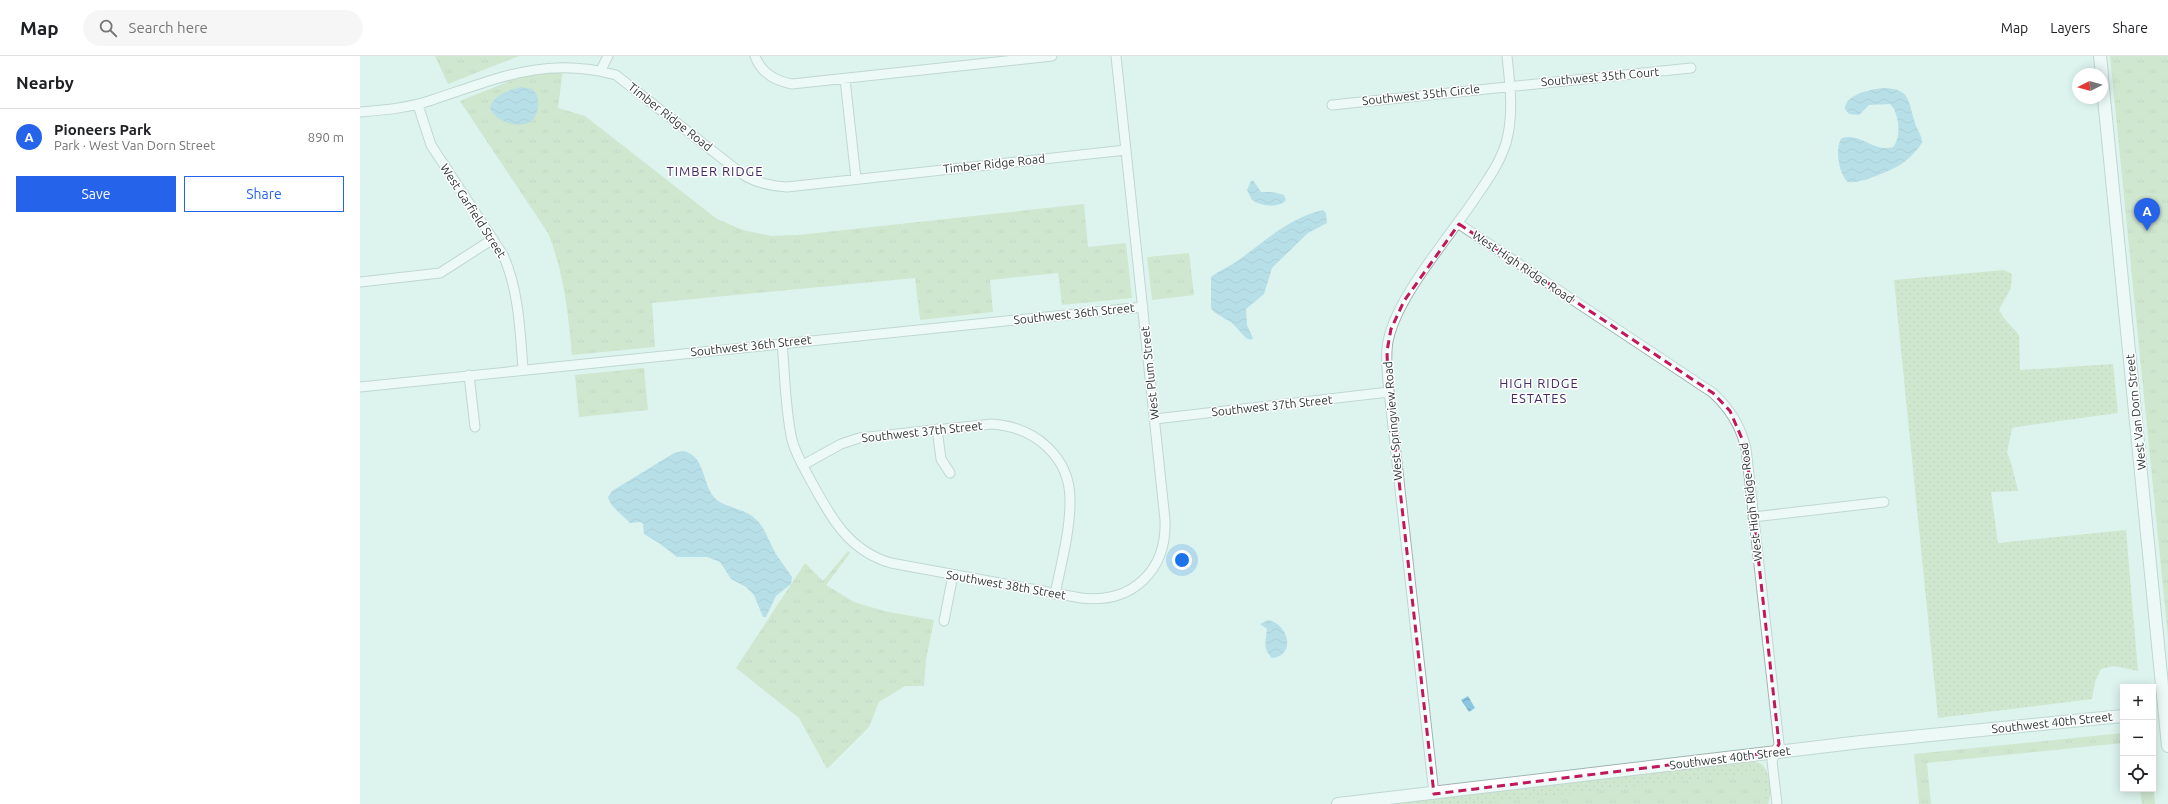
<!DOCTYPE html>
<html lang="en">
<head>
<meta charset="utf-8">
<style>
  body { margin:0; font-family:Ubuntu,sans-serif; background:#f6f6f6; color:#202124 }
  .controls { position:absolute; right:12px; bottom:12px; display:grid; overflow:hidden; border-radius:0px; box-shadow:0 2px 10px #0003 }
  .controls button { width:36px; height:36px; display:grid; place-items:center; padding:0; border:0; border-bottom:1px solid #e0e0e0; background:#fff; color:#202124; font:20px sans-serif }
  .compass { position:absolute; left:1712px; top:12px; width:36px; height:36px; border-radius:50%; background:#fff; box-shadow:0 2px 10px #0003; rotate:264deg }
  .you { position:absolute; left:822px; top:504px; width:14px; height:14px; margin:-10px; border:3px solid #fff; border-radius:50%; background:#1a73e8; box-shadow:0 0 0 6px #1a73e833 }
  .badge { display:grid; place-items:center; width:26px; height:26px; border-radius:50%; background:#2563eb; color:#fff; font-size:13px; font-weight:700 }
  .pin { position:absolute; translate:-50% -33px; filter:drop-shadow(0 1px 2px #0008) }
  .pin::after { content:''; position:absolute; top:21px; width:14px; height:12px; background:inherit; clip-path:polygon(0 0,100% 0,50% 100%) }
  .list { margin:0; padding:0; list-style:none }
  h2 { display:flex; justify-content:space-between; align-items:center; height:52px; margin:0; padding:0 16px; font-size:17px }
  h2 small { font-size:13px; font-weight:400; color:#757577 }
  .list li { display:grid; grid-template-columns:26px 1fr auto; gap:12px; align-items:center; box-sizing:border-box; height:56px; padding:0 16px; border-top:1px solid #e0e0e0 }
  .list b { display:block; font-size:15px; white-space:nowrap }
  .list p { margin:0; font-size:13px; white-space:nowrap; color:#757577 }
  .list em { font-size:13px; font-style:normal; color:#757577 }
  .actions { display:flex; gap:8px; padding:12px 16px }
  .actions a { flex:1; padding:9px 0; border:1px solid #2563eb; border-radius:0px; text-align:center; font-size:14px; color:#2563eb }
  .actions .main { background:#2563eb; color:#fff }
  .icon { flex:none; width:22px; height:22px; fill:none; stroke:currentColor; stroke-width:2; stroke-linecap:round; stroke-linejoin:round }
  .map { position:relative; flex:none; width:1808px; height:748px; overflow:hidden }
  header { display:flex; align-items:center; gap:24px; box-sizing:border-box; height:56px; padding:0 20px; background:#fff; border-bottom:1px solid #e0e0e0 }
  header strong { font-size:19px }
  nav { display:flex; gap:22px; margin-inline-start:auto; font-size:14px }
  .search { width:280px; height:36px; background:#f6f6f6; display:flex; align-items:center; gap:10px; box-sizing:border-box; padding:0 14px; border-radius:22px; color:#757577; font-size:15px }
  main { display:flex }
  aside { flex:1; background:#fff }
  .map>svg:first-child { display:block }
</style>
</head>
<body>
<header>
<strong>Map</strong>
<div class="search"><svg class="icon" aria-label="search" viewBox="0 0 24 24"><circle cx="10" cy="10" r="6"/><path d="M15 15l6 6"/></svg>Search here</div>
<nav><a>Map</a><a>Layers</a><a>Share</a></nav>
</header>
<main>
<aside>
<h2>Nearby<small></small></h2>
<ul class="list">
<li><span class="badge">A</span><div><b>Pioneers Park</b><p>Park · West Van Dorn Street</p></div><em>890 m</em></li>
</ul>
<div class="actions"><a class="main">Save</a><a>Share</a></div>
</aside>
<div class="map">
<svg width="1808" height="748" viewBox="0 0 1808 748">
  <defs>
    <pattern id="grass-dots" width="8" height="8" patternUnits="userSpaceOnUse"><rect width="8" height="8" fill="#bed5a9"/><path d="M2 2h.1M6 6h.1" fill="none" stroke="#a4b792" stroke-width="1.8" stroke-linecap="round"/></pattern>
    <pattern id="park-tufts" width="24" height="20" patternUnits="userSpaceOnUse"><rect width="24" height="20" fill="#bed5a9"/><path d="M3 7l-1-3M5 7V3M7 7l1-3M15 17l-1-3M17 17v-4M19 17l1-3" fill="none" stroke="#a4b792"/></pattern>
    <pattern id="water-waves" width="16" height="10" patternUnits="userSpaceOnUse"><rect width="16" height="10" fill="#8bc6e0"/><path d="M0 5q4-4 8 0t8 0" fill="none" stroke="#72a2b6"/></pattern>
  </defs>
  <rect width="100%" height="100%" fill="#ddf4ee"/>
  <!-- grass -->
  <path fill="url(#grass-dots)" d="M 1644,214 L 1652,218 L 1651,232 L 1639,254 L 1644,262 L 1659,279 L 1660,314 L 1753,308 L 1758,357 L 1656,371 L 1652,373 L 1647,396 L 1652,410 L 1658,435 L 1631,436 L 1638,487 L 1766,474 L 1778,615 L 1754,610 L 1741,613 L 1735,626 L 1732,643 L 1578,662 L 1534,224 Z
    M 1392,705 C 1395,706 1399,707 1401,708 C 1411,714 1412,739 1408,748 L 1027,748 Z"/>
  <!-- park -->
  <path fill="url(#park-tufts)" d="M 75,0 L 159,0 L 88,28 Z
    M 1750,0 L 1808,0 L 1808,581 Z
    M 203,13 L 198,52 L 225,60 L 357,163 L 383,174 L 411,180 L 438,179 L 724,148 L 728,191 L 766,187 L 772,242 L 702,249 L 698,217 L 630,224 L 633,256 L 560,264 L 555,222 L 292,247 L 295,291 L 212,299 C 208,256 204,217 188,177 L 100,45 L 165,19 Z
    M 829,197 L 834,239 L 792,244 L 787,201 Z
    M 284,312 L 288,354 L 219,361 L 215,319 Z
    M 488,495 L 490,497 L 466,529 L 494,546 L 524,555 L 574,564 L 566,604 L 564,630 L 545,630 L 519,646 L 509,671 L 467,713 L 439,662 L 376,612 L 445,507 L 463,525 Z
    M 1763,677 L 1763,687 L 1567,707 L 1571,748 L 1559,748 L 1554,698 Z
    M 1402,716 L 1406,748 L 1119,748 Z
    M 1793,725 L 1795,748 L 1782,748 L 1780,733 L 1793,733 Z"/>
  <!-- water -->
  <path fill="url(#water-waves)" d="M 161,31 L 172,33 C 177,37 178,41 178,47 C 179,82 133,68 130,51 C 135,38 149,34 161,31 Z
    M 1524,32 C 1551,33 1548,45 1555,67 C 1557,74 1562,79 1562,87 C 1546,109 1536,112 1513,121 C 1505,124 1497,127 1488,126 C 1479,119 1474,91 1482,82 C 1500,76 1515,97 1533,91 C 1542,82 1539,56 1530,48 L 1509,49 L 1499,59 L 1489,58 L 1485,53 C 1485,38 1512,33 1524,32 Z
    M 893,124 L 901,136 L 913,136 L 924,139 L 926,144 C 918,153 901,150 892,144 L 887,134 L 891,125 Z
    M 963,154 L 966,157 L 967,167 L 948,177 L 916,208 L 912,212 L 904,238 L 886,253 L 887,269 L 893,282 L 891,284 L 886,282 L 872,267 L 854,256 L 851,252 L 851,221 C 860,214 871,210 880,203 C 906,184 931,161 963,154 Z
    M 323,395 C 345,399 342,427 354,441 C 360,450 381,452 392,460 C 405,469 408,485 416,498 C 421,506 427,513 432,521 L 431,528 L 416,540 L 406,561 L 403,561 L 394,539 L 386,531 L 371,523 L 360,506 L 347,501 L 317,501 L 299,487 L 284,478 L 283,468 L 281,466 L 270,467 C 263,459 250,451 248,441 L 252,435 L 314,397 Z
    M 908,564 C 928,567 937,599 912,602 C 902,592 906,585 907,573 L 900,568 Z
    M 1108,640 L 1115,652 L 1109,656 L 1101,644 Z"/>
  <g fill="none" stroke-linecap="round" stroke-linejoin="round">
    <!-- street casing -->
    <g stroke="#9eb4af" stroke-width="11">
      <path id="street" d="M 395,0 C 401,17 416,25 432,28 L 692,0
        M 242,12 L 248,0
        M 485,23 L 496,123
        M 58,49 L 71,89 L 143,199 C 159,234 160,275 163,313
        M 972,49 L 1331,12
        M 0,56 C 24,54 49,52 72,44 C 138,22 186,0 256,19 L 382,118 C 396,127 410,130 427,131 L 766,94
        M 1099,168 L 1353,337 C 1370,353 1380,369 1386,392 L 1419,688 L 1412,705 L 1417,748
        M 0,226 L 80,217 L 133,183
        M 422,287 C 425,318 425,353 432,384 C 436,399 444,412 451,425 C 471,462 489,495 531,507 L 721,542 C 772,548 807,515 805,464 L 756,0
        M 109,319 L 115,371
        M 0,331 L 783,251
        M 795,363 L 1029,336
        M 577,373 L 581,403 L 590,417
        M 443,409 L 481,388 L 499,382 L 632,368 C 675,371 711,401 710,446 C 710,475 701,509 695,538
        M 1393,461 L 1524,446
        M 584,565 L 593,519
        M 1074,738 L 1028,326 C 1027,311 1025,295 1029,281 C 1040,236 1092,178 1118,138 C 1129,122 1140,106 1146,87 C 1154,59 1150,28 1147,0"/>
    </g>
    <!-- secondary casing -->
    <g stroke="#9eb4af" stroke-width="14">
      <path id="secondary" d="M 1740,0 L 1742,18
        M 1742,22 L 1808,690
        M 978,748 L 1501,686 L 1763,660"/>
    </g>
    <!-- street -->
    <use href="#street" stroke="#fff" stroke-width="9"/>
    <!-- secondary -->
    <use href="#secondary" stroke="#fff" stroke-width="12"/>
  </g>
  <!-- marked area -->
  <path d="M0 0H1808V748H0ZM 1099,168 L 1353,337 L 1370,355 L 1386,392 L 1419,688 L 1415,696 L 1074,738 L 1028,326 L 1027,295 L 1031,273 L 1044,245 Z" fill="#ddf4ee" fill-opacity=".55" fill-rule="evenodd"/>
  <path fill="none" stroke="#c2185b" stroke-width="3" stroke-dasharray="8 5" stroke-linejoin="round" d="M 1099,168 L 1353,337 L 1370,355 L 1386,392 L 1419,688 L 1415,696 L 1074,738 L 1028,326 L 1027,295 L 1031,273 L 1044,245 Z"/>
  <g text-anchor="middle" stroke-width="3" stroke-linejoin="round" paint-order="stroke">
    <!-- street labels -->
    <g font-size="12" fill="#2e3735" stroke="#fff">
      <text transform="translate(1240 21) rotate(-5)" y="4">Southwest 35th Court</text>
      <text transform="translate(1061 39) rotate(-6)" y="4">Southwest 35th Circle</text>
      <text transform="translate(310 61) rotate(38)" y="4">Timber Ridge Road</text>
      <text transform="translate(634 108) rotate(-6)" y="4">Timber Ridge Road</text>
      <text transform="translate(113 155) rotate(57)" y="4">West Garfield Street</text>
      <text transform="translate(1163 211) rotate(34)" y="4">West High Ridge Road</text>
      <text transform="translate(714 258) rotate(-6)" y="4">Southwest 36th Street</text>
      <text transform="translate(391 290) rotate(-6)" y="4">Southwest 36th Street</text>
      <text transform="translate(790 317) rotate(-96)" y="4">West Plum Street</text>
      <text transform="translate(912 350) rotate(-6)" y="4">Southwest 37th Street</text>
      <text transform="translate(1776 356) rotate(-96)" y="4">West Van Dorn Street</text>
      <text transform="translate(1033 365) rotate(-95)" y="4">West Springview Road</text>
      <text transform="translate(562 376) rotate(-6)" y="4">Southwest 37th Street</text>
      <text transform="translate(1391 446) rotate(-97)" y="4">West High Ridge Road</text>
      <text transform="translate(646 529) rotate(10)" y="4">Southwest 38th Street</text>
      <text transform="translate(1692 667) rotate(-6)" y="4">Southwest 40th Street</text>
      <text transform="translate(1370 702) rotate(-7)" y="4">Southwest 40th Street</text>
    </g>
    <!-- neighbourhood labels -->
    <g font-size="13" letter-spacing="1" fill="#412a65" stroke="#fff">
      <text x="355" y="120">TIMBER RIDGE</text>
      <text x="1179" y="332">HIGH RIDGE<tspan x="1179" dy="15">ESTATES</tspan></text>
    </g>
  </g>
</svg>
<div class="controls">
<button>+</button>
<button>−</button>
<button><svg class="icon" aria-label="locate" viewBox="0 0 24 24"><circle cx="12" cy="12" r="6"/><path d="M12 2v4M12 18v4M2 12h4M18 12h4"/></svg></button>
</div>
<svg class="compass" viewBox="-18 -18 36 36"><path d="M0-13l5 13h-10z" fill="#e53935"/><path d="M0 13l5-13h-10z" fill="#757577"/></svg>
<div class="you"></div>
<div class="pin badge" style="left:1787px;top:175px">A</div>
</div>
</main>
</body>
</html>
